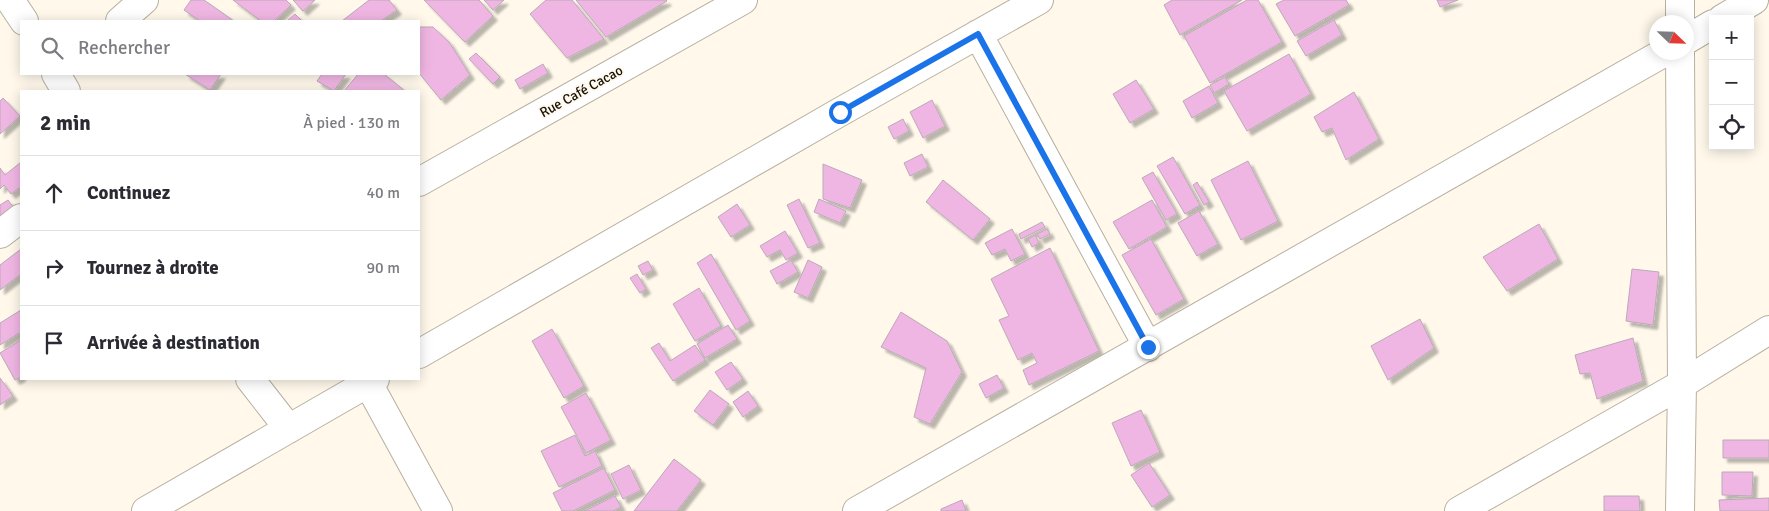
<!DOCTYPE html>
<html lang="fr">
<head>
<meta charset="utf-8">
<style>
  body { margin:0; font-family:Signika,sans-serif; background:#f7f7f7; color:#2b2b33 }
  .controls { position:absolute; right:15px; top:15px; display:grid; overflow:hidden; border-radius:0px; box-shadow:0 2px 12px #0003 }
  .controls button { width:45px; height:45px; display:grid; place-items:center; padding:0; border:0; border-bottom:1px solid #e1e1e2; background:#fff; color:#2b2b33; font:25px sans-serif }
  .compass { position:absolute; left:1649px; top:15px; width:45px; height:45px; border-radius:50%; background:#fff; box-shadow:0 2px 12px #0003; rotate:113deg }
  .stop { position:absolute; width:15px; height:15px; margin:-11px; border:4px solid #1a73e8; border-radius:50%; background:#fff }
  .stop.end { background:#1a73e8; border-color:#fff; box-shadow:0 1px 5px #0008 }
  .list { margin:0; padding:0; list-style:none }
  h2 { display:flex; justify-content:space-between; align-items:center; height:65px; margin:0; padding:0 20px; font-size:21px }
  h2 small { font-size:16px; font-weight:400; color:#7c7c81 }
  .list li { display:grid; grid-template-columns:32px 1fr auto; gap:15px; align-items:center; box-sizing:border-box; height:75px; padding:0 20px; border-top:1px solid #e1e1e2 }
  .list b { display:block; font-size:19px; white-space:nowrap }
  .list em { font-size:16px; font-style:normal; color:#7c7c81 }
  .icon { flex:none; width:28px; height:28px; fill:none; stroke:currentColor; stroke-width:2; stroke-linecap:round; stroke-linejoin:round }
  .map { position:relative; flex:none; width:1769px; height:511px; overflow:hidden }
  .search { position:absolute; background:#fff; box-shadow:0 2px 12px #0003; left:20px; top:20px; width:400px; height:55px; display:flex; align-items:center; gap:12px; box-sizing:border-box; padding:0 18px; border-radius:0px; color:#7c7c81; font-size:19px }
  .panel { position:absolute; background:#fff; box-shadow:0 2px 12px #0003; left:20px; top:90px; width:400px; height:290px; border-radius:0px }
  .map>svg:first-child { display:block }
</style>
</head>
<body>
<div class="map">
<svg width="1769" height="511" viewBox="0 0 1769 511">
  <defs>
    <filter id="shadow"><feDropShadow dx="4.5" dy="4.5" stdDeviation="1" flood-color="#0004"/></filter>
  </defs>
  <rect width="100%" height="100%" fill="#fff8eb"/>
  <!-- building -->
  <path fill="#f0b6e3" stroke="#baaab6" filter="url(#shadow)" d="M 191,0 L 204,0 L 234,21 L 200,21 L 184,10 Z
    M 233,0 L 286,0 L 291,5 L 274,21 L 261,21 Z
    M 293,0 L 315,0 L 303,11 Z
    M 369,0 L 389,0 L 397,10 L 381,21 L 342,21 Z
    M 424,0 L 479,0 L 493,16 L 465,42 Z
    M 484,0 L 504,0 L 493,10 Z
    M 546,0 L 572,0 L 604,39 L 567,58 L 530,14 Z
    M 576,0 L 666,0 L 667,1 L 606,37 Z
    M 1172,0 L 1242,0 L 1180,35 L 1164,5 Z
    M 1247,0 L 1258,0 L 1282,42 L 1210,83 L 1184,36 Z
    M 1284,0 L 1346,0 L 1349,5 L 1295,36 L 1276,4 Z
    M 1437,0 L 1458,0 L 1440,7 Z
    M 295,14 L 302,21 L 287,21 Z
    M 1334,20 L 1342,35 L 1306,56 L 1297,41 Z
    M 419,27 L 433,27 L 449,42 L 470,75 L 441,100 L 419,73 Z
    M 476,53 L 500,77 L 493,84 L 469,59 Z
    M 1289,54 L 1311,94 L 1247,131 L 1224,91 Z
    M 543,64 L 548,73 L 520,89 L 515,80 Z
    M 185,74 L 221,74 L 210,90 Z
    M 322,74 L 346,74 L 334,91 L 317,81 Z
    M 358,74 L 384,74 L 405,91 L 344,91 Z
    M 1225,77 L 1229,84 L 1214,93 L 1210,85 Z
    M 1136,80 L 1154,109 L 1130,123 L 1113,94 Z
    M 1209,86 L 1218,103 L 1192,118 L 1183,101 Z
    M 1354,92 L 1379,139 L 1346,160 L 1332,128 L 1322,132 L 1314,117 Z
    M 3,98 L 20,116 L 0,134 L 0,101 Z
    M 932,100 L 945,126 L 923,138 L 910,112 Z
    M 903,119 L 909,131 L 894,139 L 888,127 Z
    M 922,154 L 928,167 L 910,176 L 904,163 Z
    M 1173,157 L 1200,205 L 1185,214 L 1157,166 Z
    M 1248,161 L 1278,221 L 1241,240 L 1211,180 Z
    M 21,162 L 21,191 L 19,188 L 11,194 L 4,185 L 0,189 L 0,168 L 5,175 Z
    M 823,164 L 862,180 L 850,208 L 823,199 Z
    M 1153,172 L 1177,214 L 1166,220 L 1142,178 Z
    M 943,180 L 990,219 L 973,240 L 926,202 Z
    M 1197,182 L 1209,202 L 1204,205 L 1193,185 Z
    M 799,199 L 820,243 L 808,248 L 787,205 Z
    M 819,199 L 846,211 L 840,223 L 814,212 Z
    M 8,200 L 14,208 L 0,218 L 0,205 Z
    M 1152,200 L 1167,227 L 1129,249 L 1113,222 Z
    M 737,204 L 750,225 L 731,237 L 718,217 Z
    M 1199,211 L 1218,244 L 1197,256 L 1178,223 Z
    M 1042,222 L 1045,227 L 1021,239 L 1019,234 Z
    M 1539,224 L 1558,259 L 1507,291 L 1483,257 Z
    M 1012,229 L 1025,254 L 1011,261 L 1005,249 L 992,255 L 985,243 Z
    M 1047,229 L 1050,234 L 1040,239 L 1037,234 Z
    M 785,231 L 798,253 L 786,260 L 780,250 L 767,257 L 760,246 Z
    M 1035,235 L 1039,243 L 1032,247 L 1028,239 Z
    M 1151,239 L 1184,299 L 1156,315 L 1122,255 Z
    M 1050,248 L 1099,351 L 1029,385 L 1023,370 L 1037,363 L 1032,353 L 1018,360 L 999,320 L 1009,316 L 991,279 Z
    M 21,249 L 21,274 L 0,290 L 0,265 Z
    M 711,254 L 750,321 L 736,330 L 697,263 Z
    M 791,260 L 798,272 L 777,284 L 770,271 Z
    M 808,260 L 822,267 L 808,298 L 794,292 Z
    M 648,261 L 653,270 L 643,275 L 638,266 Z
    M 1632,269 L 1659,272 L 1653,325 L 1626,321 Z
    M 637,274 L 646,289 L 640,293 L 630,278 Z
    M 699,288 L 721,326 L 695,341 L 673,304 Z
    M 21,310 L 21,332 L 0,345 L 0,323 Z
    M 901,312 L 947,341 L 962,372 L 930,424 L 914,417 L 926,368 L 881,347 Z
    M 1420,319 L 1434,348 L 1388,380 L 1371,346 Z
    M 728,325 L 737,339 L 705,358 L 697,344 Z
    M 552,329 L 584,386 L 564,398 L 532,341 Z
    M 1633,338 L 1643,381 L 1597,399 L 1590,373 L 1580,374 L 1575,355 Z
    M 21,340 L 21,377 L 15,380 L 0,353 Z
    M 659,343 L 670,361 L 695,345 L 705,360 L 673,381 L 651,348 Z
    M 731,362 L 743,379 L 727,390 L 715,372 Z
    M 997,375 L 1004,388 L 986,398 L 979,384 Z
    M 0,378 L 13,396 L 0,405 Z
    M 710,390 L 729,404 L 713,425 L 694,411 Z
    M 748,391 L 758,406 L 743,417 L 733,402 Z
    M 586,393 L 611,440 L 586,453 L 561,407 Z
    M 1141,410 L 1160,452 L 1131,466 L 1112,423 Z
    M 575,435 L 585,456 L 595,451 L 602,466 L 559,487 L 541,451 Z
    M 1723,440 L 1769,440 L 1769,458 L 1723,458 Z
    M 674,459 L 701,480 L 677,511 L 634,511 Z
    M 1149,463 L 1170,495 L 1152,507 L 1131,475 Z
    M 629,465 L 641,490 L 623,499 L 611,474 Z
    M 604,468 L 615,490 L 573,511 L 562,511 L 553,493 Z
    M 1722,472 L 1753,472 L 1752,496 L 1722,495 Z
    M 615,496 L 621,507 L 613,511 L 584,511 Z
    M 1604,496 L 1639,496 L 1640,511 L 1604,511 Z
    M 1769,498 L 1769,511 L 1720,511 L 1719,500 Z
    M 962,500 L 966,511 L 941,511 L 941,509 Z"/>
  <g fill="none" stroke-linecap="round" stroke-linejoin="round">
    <!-- minor casing -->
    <g stroke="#b7b0a0" stroke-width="30">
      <path id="minor" d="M 10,0 L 24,21
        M 1722,19 L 1754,0
        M 120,21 L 144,0
        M 1680,22 L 1680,0
        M 978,34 L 1148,347
        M 1686,40 L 1713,24
        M 1680,52 L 1682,384 L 1680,511
        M 56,74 L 66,91
        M 419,182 L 743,0
        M 0,234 L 21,218
        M 419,354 L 840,112 L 1039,0
        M 250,379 L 289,429
        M 368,383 L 438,511
        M 146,511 L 375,379
        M 857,511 L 1665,52
        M 1459,511 L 1682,384 L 1769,330"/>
    </g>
    <!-- minor -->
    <use href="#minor" stroke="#fff" stroke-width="28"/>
  </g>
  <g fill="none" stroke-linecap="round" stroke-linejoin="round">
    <!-- route -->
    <path stroke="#1a73e8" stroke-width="6" d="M 840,112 L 978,34 L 1148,347"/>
  </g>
  <g text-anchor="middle" stroke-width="4" stroke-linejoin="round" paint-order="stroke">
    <!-- street labels -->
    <g font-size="14" fill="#14110b" stroke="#fff8eb">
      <text transform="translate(581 91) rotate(-29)" y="5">Rue Café Cacao</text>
    </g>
  </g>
</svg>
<div class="controls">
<button>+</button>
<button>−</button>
<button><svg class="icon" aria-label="locate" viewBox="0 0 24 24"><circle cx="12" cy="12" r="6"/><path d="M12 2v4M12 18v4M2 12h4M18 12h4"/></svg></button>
</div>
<svg class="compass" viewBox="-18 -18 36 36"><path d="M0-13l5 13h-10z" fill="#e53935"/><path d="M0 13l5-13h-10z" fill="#7c7c81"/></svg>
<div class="stop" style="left:840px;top:112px"></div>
<div class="stop end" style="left:1148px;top:347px"></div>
<div class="search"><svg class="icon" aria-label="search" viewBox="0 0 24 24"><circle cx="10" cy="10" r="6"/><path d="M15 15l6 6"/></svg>Rechercher</div>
<section class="panel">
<h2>2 min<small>À pied · 130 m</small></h2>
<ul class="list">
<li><svg class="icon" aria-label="ahead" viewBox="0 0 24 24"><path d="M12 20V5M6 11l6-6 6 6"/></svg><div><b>Continuez</b></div><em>40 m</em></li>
<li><svg class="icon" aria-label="right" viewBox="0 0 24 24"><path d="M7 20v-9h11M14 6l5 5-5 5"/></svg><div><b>Tournez à droite</b></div><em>90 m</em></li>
<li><svg class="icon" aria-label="arrive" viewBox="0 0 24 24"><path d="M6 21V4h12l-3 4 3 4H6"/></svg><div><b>Arrivée à destination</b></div></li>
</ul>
</section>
</div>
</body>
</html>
